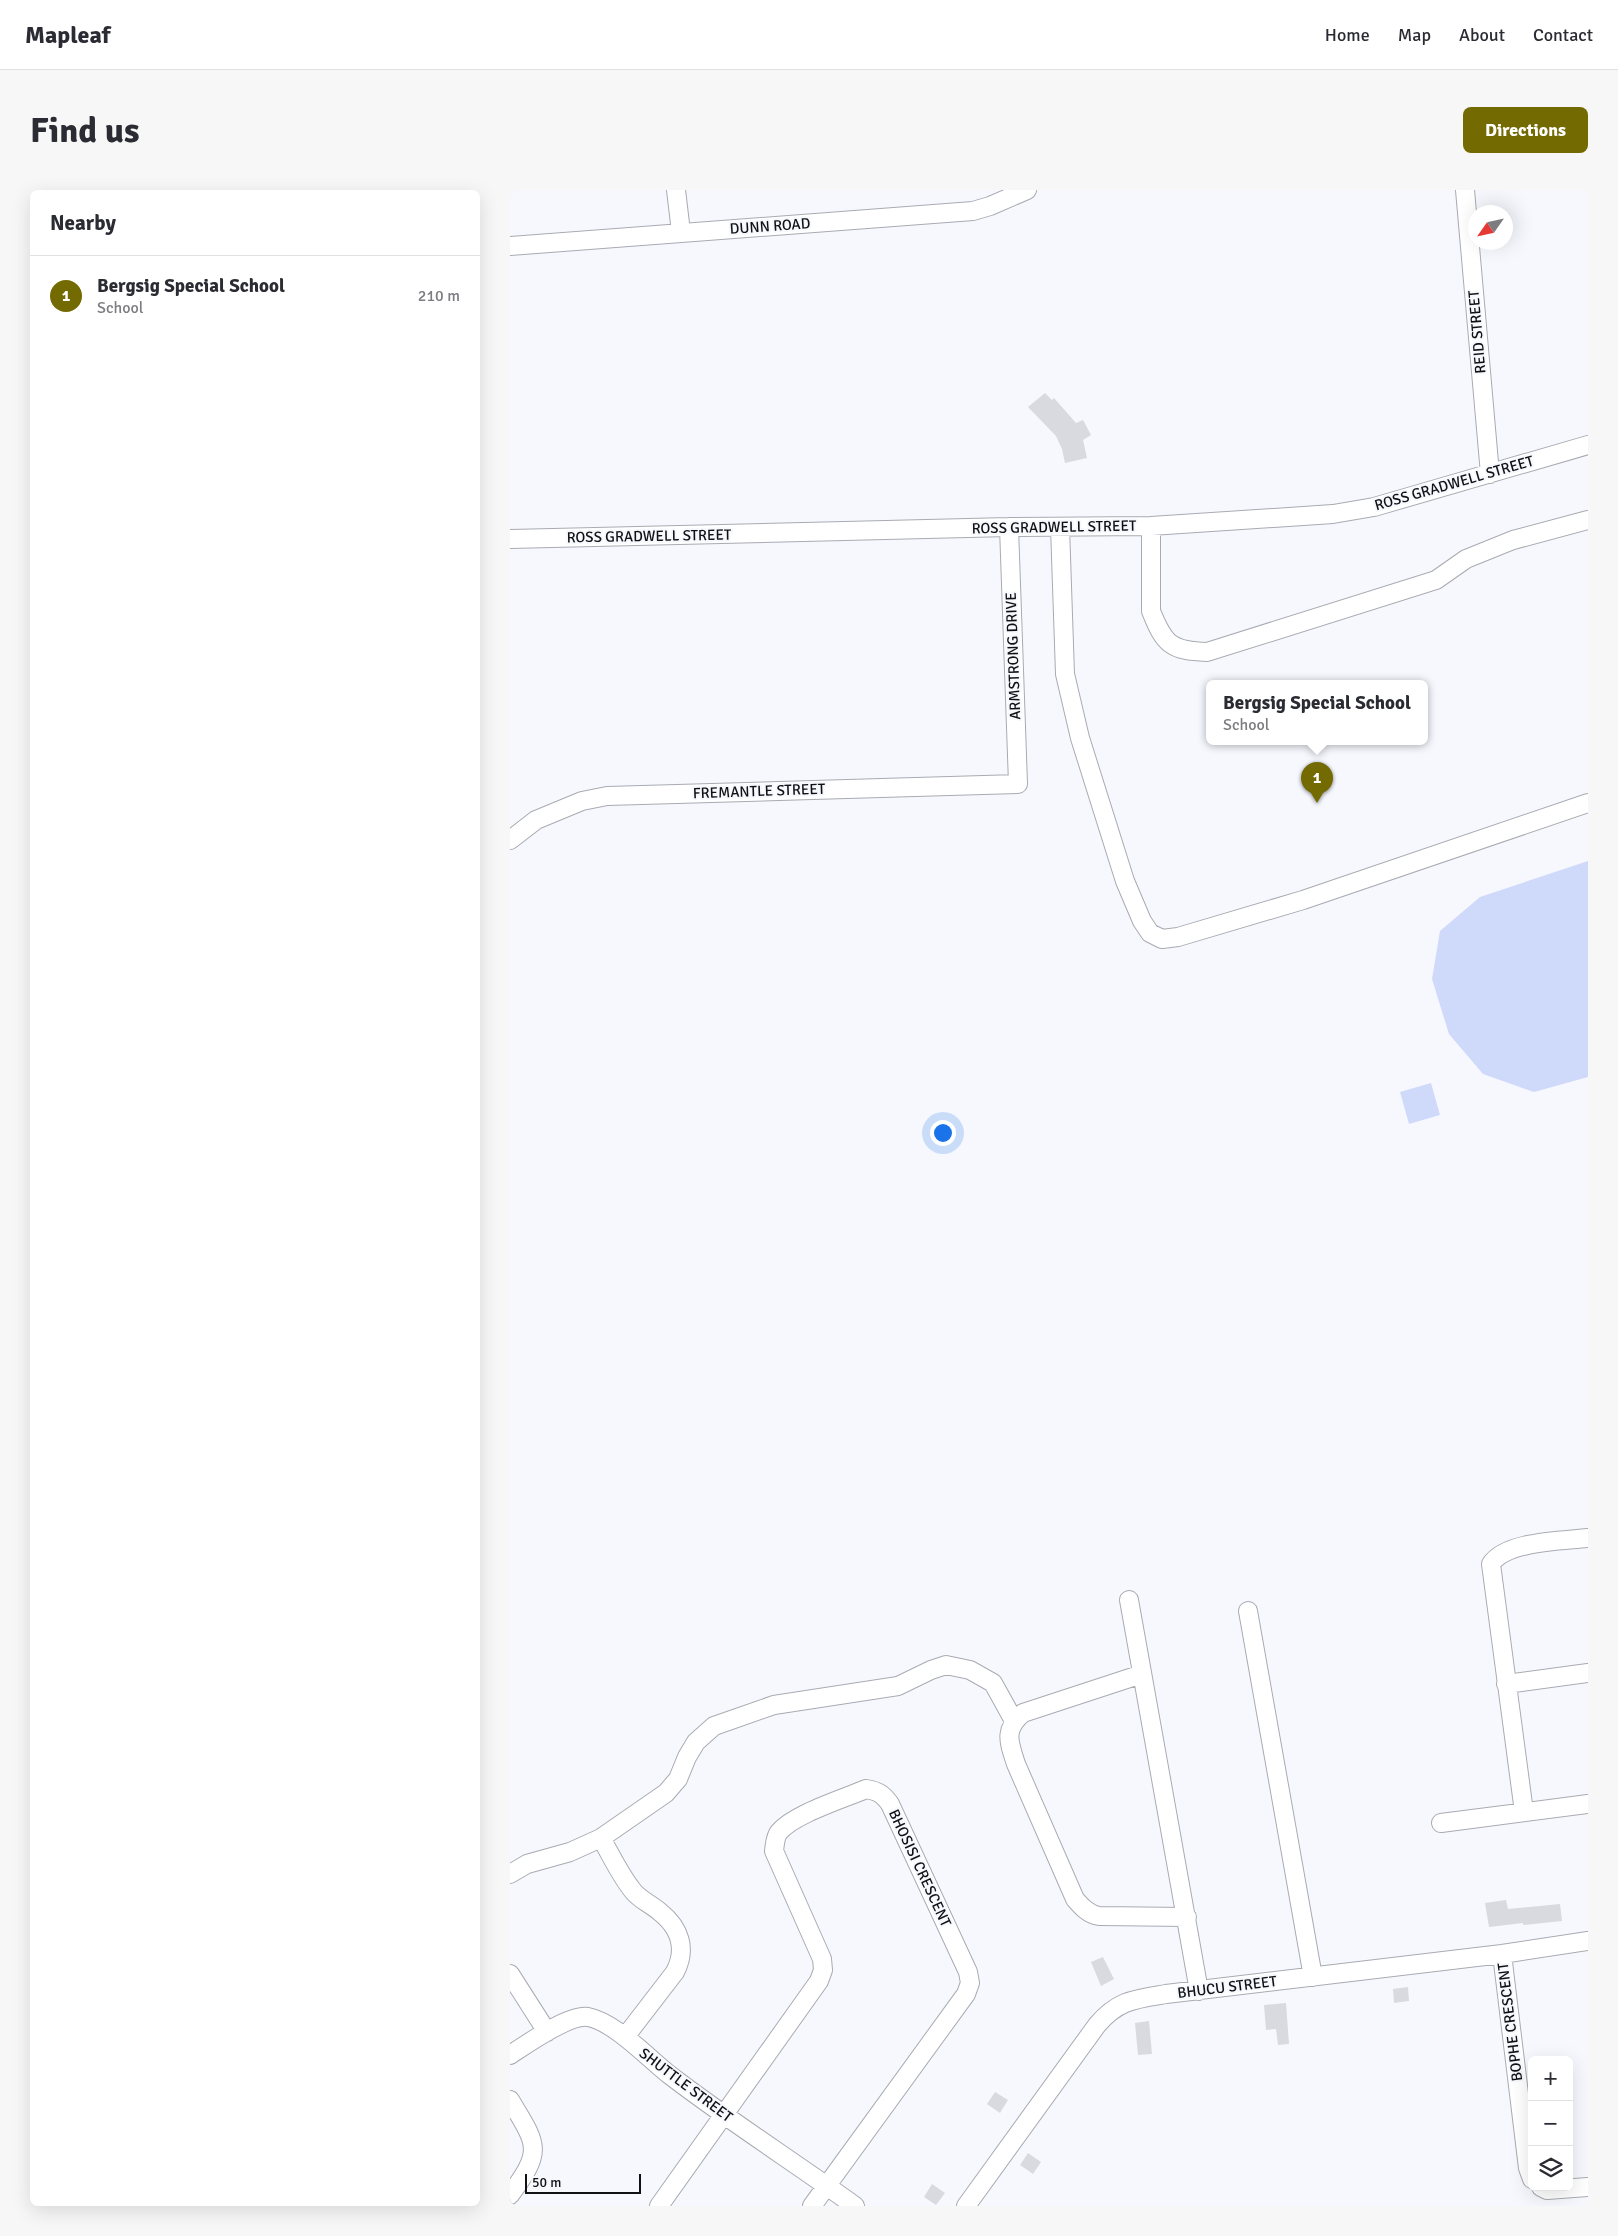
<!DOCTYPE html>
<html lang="en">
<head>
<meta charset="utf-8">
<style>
  body { margin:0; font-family:Signika,sans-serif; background:#f7f7f7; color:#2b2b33 }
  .controls { position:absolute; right:15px; bottom:15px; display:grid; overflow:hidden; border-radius:8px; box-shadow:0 5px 20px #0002 }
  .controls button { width:45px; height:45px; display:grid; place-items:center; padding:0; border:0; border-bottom:1px solid #e1e1e2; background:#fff; color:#2b2b33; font:25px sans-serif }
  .compass { position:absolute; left:958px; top:15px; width:45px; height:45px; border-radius:50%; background:#fff; box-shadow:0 5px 20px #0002; rotate:236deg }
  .scale { position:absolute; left:15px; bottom:12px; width:116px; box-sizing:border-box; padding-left:5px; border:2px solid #101113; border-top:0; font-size:14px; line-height:18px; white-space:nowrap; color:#101113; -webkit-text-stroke:4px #f6f8fe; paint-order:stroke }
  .you { position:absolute; left:432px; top:942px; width:18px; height:18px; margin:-12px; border:4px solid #fff; border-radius:50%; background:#1a73e8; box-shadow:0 0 0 8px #1a73e833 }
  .badge { display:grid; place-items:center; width:32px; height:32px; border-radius:50%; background:#746a02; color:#fff; font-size:16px; font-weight:700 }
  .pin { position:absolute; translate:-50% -41px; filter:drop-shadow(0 1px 2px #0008) }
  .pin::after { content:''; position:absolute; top:26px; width:18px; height:15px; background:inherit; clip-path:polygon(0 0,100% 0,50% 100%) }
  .popup { position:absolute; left:696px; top:490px; width:222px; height:65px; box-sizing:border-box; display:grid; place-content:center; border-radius:8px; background:#fff; filter:drop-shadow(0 1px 4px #0005); font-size:16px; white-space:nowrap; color:#7c7c81 }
  .popup b { font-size:19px; color:#2b2b33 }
  .popup::after { content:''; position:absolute; left:50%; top:100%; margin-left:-10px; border:10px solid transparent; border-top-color:#fff }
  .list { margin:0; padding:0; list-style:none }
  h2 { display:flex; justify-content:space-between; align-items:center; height:65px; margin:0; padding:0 20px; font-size:21px }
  h2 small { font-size:16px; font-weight:400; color:#7c7c81 }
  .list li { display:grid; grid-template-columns:32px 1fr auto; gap:15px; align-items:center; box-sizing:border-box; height:80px; padding:0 20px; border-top:1px solid #e1e1e2 }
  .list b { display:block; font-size:19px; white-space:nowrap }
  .list p { margin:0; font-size:16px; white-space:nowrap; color:#7c7c81 }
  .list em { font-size:16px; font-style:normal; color:#7c7c81 }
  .icon { flex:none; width:28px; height:28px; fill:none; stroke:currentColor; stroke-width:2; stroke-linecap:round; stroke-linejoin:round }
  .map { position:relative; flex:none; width:1078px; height:2016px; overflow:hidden; border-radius:8px }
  header { display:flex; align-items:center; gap:30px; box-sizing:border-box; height:70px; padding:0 25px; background:#fff; border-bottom:1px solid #e1e1e2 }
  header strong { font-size:24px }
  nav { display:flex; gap:28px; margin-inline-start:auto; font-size:18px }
  .intro { display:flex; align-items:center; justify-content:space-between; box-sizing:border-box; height:120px; padding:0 30px }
  h1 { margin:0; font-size:35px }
  .button { padding:12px 22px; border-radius:8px; background:#746a02; color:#fff; font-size:18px; font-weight:700 }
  main { display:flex; gap:30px; padding:0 30px }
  aside { flex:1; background:#fff; border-radius:8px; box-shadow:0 5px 20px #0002 }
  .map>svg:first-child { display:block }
</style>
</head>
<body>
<header>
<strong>Mapleaf</strong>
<nav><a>Home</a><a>Map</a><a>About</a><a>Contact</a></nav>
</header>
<div class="intro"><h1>Find us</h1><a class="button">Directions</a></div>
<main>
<aside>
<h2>Nearby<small></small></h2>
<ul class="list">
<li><span class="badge">1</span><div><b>Bergsig Special School</b><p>School</p></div><em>210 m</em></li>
</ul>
</aside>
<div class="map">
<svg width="1078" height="2016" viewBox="0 0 1078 2016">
  <rect width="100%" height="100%" fill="#f6f8fe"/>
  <!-- green -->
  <path fill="#cfd9fa" d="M 1078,671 L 1078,887 L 1024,902 L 973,884 L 939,844 L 922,789 L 930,741 L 970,707 Z
    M 921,893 L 930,925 L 899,934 L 890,902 Z"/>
  <!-- building -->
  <path fill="#d8dae0" d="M 535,203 L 542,210 L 544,208 L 566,233 L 573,230 L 581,245 L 573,250 L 577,268 L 555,273 L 552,259 L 546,246 L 518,217 Z
    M 996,1710 L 998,1719 L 1050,1714 L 1052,1731 L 1013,1735 L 1013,1733 L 979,1737 L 975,1713 Z
    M 593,1767 L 604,1789 L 591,1796 L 581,1772 Z
    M 898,1797 L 899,1811 L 884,1813 L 883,1799 Z
    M 776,1813 L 779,1854 L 768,1855 L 766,1839 L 756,1840 L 754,1815 Z
    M 639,1831 L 642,1864 L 628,1865 L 625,1833 Z
    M 485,1902 L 498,1910 L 490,1923 L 477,1914 Z
    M 518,1963 L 531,1972 L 523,1984 L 510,1975 Z
    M 422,1994 L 435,2003 L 426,2015 L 414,2007 Z"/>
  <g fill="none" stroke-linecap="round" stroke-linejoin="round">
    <!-- minor casing -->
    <g stroke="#a9abb2" stroke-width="20">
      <path id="minor" d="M 166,0 L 171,42
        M 955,0 L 980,284
        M 0,56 L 463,21 L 480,16 L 517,0
        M 641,336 L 641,421 C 654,454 661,461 697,462 L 926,390 L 956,369 L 1003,350 L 1078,330
        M 550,337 L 555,484 L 570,548 L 615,691 L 632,731 L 640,743 L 652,749 L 668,747 L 793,710 L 1078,613
        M 0,349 L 499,337 L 641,336 L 823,324 L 864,317 L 1078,255
        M 0,650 L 26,630 L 72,611 L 97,606 L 508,594 L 499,337
        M 619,1410 L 689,1801
        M 738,1421 L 803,1787
        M 632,1484 L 513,1523 C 493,1540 499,1552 506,1574 L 565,1709 C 572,1717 578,1724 589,1726 L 677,1727
        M 996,1494 L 1078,1483
        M 1014,1622 L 981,1374 C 996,1351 1052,1351 1078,1348
        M 931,1633 L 1078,1614
        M 91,1648 C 101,1665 110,1685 123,1701 C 130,1710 141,1714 150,1722 C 170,1738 177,1759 165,1782 L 115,1847
        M 0,1684 L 17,1674 L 60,1662 L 91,1648 L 156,1603 L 168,1589 L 177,1567 L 186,1552 L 204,1536 L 264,1515 L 388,1496 L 421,1480 L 436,1475 L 460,1480 L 483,1493 L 504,1531
        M 992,1764 L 1018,1978 L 1022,1989
        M 0,1784 L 37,1842
        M 0,1865 C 17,1854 59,1824 78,1827 C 105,1832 139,1869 161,1886 C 221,1932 284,1972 345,2016
        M 0,1910 C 28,1956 33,1960 0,2005
        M 1031,1997 L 1037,2000 L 1078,1997
        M 149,2016 L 309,1791 L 313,1780 L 312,1769 L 264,1661 C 265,1654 265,1647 269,1642 C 284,1624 333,1609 356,1599 C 368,1601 373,1604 380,1614 L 458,1782 L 460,1793 L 456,1804 L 302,2016
        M 456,2016 L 587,1835 C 608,1810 625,1809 656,1804 L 992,1764 L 1078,1751"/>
    </g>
    <!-- minor -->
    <use href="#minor" stroke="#fff" stroke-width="18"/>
  </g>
  <g text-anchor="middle" stroke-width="4" stroke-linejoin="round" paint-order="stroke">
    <!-- street labels -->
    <g font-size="15" fill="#101113" stroke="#f6f8fe">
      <text transform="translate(260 36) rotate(-4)" y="5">DUNN ROAD</text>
      <text transform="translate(967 142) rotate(-95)" y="5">REID STREET</text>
      <text transform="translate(944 293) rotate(-16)" y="5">ROSS GRADWELL STREET</text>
      <text transform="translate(544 337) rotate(-1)" y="5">ROSS GRADWELL STREET</text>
      <text transform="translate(139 346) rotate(-1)" y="5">ROSS GRADWELL STREET</text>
      <text transform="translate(503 466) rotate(-92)" y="5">ARMSTRONG DRIVE</text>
      <text transform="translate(249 601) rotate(-2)" y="5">FREMANTLE STREET</text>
      <text transform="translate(410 1678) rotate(65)" y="5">BHOSISI CRESCENT</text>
      <text transform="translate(717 1797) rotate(-7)" y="5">BHUCU STREET</text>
      <text transform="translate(1000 1832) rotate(-97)" y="5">BOPHE CRESCENT</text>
      <text transform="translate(176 1895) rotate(37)" y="5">SHUTTLE STREET</text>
    </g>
  </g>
</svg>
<div class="controls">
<button>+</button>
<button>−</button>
<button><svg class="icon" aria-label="layers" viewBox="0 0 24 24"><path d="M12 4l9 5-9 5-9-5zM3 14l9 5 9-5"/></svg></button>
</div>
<svg class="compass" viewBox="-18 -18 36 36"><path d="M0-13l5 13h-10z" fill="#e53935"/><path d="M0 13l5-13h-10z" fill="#7c7c81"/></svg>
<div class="scale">50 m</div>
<div class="you"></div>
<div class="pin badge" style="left:807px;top:613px">1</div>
<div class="popup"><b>Bergsig Special School</b>School</div>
</div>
</main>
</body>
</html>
